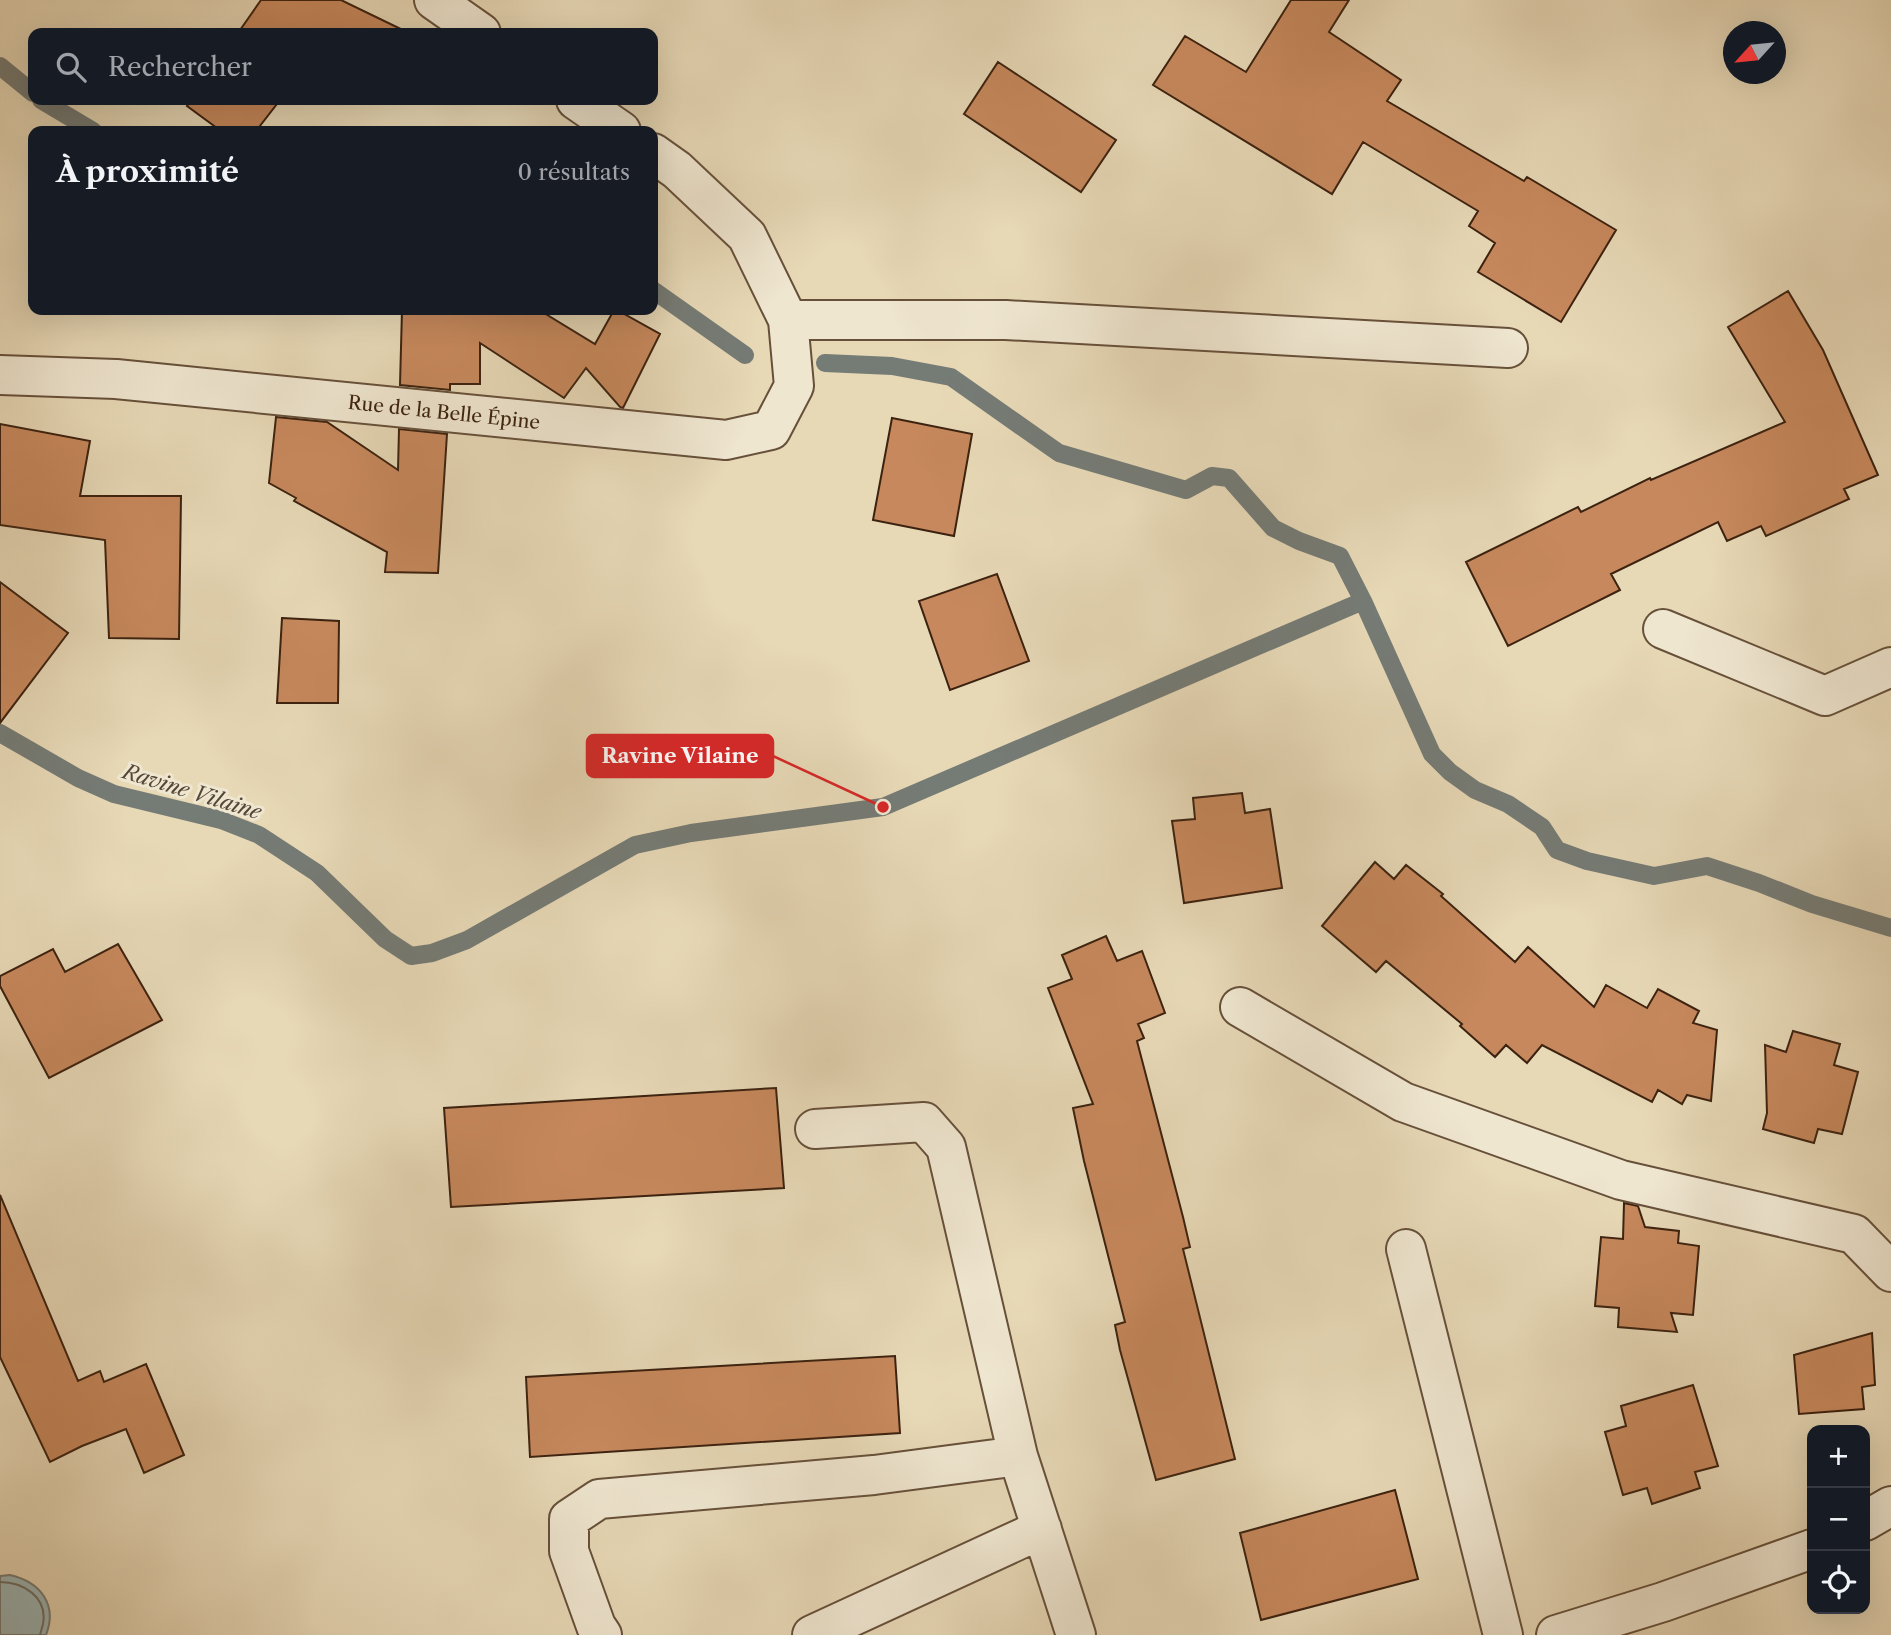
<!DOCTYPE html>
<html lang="fr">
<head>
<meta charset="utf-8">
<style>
  body { margin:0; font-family:"Libre Caslon Text",serif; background:#20242c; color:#f1f3f6 }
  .controls { position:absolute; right:21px; bottom:21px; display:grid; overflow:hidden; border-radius:14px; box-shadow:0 7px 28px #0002 }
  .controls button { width:63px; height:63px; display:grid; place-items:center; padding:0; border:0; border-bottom:2px solid #363941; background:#171b24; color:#f1f3f6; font:35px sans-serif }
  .compass { position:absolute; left:1723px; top:21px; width:63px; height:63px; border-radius:50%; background:#171b24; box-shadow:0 7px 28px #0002; rotate:243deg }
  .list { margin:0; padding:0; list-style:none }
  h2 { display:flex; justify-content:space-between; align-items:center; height:91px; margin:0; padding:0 28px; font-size:30px }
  h2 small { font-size:23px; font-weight:400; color:#9ea1a6 }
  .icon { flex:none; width:38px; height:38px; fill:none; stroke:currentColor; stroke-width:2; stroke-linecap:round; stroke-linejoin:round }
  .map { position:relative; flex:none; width:1891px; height:1635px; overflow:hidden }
  .search { position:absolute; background:#171b24; box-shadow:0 7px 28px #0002; left:28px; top:28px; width:630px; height:77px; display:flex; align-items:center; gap:18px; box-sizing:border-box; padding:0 24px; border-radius:14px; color:#9ea1a6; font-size:26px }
  .panel { position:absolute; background:#171b24; box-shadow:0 7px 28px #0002; left:28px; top:126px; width:630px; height:189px; border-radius:14px }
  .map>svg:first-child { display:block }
</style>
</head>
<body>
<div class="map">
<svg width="1891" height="1635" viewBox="0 0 1891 1635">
  <rect width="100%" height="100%" fill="#e7d8b6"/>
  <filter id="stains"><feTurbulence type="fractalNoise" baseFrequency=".00286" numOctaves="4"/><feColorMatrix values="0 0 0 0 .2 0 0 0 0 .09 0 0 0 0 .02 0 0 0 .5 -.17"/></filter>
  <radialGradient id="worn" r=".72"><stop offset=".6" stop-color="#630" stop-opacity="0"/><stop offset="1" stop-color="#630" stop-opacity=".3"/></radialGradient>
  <!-- water -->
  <path fill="#9bb7b9" stroke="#757b75" stroke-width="2" d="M 10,1575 C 40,1582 58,1604 46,1635 L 0,1635 L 0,1576 Z"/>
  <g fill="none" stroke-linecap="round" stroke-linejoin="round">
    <!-- shore -->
    <path stroke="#6c6c64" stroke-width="2" d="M 0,1582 C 23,1582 48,1597 43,1624 C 42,1628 41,1631 40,1635"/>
    <!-- stream -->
    <path stroke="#757b75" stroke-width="18" d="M 0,66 L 33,93
      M 41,100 L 93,131
      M 653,290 L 745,355
      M 825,363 L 892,366 L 951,377 L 1059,453 L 1186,490 L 1212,476 L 1229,478 L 1273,528 L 1299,541 L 1340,556 L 1363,601
      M 0,733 L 78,778 L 114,794 L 221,820 L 259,835 L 317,873 L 385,939 L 411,956 L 432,953 L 467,940 L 635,845 L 691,833 L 883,807 L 1363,601 L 1432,754 L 1450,772 L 1475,790 L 1508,804 L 1542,827 L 1557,850 L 1587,861 L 1654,876 L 1707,866 L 1759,883 L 1812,904 L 1891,928"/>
  </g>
  <!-- building -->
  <path fill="#c6885c" stroke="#3c2210" stroke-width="2" d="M 261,0 L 341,0 L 409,33 L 238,33 Z
    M 1291,0 L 1349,0 L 1329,32 L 1401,80 L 1387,101 L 1524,181 L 1527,177 L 1616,230 L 1561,322 L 1478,272 L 1495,243 L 1469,226 L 1478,211 L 1363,142 L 1332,194 L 1153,85 L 1185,36 L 1246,72 Z
    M 998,62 L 1116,140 L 1081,192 L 964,114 Z
    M 191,100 L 280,100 L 256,131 L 221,131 L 187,106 Z
    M 1788,291 L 1823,350 L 1878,475 L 1844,489 L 1849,499 L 1766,536 L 1761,526 L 1727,541 L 1718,522 L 1611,574 L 1620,590 L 1508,646 L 1466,562 L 1578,507 L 1581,512 L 1650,478 L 1651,480 L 1785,422 L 1728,327 Z
    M 402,310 L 539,310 L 595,344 L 614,310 L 617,310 L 660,334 L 623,408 L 620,407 L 586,368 L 564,398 L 480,343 L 480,384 L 450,384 L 450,390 L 400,385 Z
    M 276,417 L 327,422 L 398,470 L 399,429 L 447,434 L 438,573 L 385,572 L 387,552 L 294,501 L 296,498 L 269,483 Z
    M 892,418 L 972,434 L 954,536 L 873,520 Z
    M 0,424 L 90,441 L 80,496 L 181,496 L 179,639 L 109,638 L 105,540 L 0,525 Z
    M 997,574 L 1029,661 L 950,690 L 919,601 Z
    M 0,582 L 68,633 L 0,723 Z
    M 282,618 L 339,621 L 338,703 L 277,703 Z
    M 1242,793 L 1245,813 L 1270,809 L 1282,888 L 1184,903 L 1172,821 L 1195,819 L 1193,798 Z
    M 1375,862 L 1394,879 L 1406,865 L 1443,894 L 1441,896 L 1515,962 L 1528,947 L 1594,1007 L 1606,985 L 1647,1008 L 1658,989 L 1699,1011 L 1693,1023 L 1717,1030 L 1711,1101 L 1687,1095 L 1682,1104 L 1658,1090 L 1652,1102 L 1542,1045 L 1527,1063 L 1506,1045 L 1495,1057 L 1460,1026 L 1462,1024 L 1386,961 L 1376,972 L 1322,926 Z
    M 1106,936 L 1117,961 L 1142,951 L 1165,1013 L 1138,1024 L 1144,1038 L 1137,1041 L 1183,1217 L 1190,1247 L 1183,1249 L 1235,1459 L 1156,1480 L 1120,1350 L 1115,1325 L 1125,1322 L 1084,1161 L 1073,1108 L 1093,1104 L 1048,988 L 1072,979 L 1062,955 Z
    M 118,944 L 162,1020 L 49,1078 L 0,986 L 0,976 L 53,949 L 65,972 Z
    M 1793,1031 L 1840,1044 L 1834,1065 L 1858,1072 L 1842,1134 L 1818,1129 L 1814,1143 L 1763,1129 L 1767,1113 L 1765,1045 L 1786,1052 Z
    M 776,1088 L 784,1188 L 451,1207 L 444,1108 Z
    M 0,1195 L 78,1381 L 100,1371 L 104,1382 L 146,1364 L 184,1455 L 144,1473 L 126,1429 L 82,1446 L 50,1462 L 0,1357 Z
    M 1624,1203 L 1638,1206 L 1645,1227 L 1679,1231 L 1678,1243 L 1699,1246 L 1693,1315 L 1671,1313 L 1677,1332 L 1618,1327 L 1619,1308 L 1595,1306 L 1601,1237 L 1623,1239 Z
    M 1872,1333 L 1875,1385 L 1862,1387 L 1864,1409 L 1799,1414 L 1794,1355 Z
    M 895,1356 L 900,1433 L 530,1457 L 526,1377 Z
    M 1693,1385 L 1718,1466 L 1695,1472 L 1700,1488 L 1652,1504 L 1647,1488 L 1623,1495 L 1605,1432 L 1626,1426 L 1621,1406 Z
    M 1395,1490 L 1418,1579 L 1261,1620 L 1240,1533 Z"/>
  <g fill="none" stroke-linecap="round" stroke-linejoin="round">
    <!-- minor casing -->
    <g stroke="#67503a" stroke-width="42">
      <path id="minor" d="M 434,0 L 481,33
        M 576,100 L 621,131
        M 788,320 L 1006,320 L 1508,348
        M 0,375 L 116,379 L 726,440 L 771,430 L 794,386 L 788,320 L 747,236 L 677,170 L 653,153
        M 1663,629 L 1825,696 L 1891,667
        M 1240,1007 L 1403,1102 L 1621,1180 L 1854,1234 L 1891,1272
        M 815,1129 L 924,1122 L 946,1147 L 1018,1456 L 1076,1635
        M 1406,1249 L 1503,1635
        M 1865,1521 L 1891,1506
        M 602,1635 L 596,1626 L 569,1551 L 569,1519 L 599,1499 L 874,1475 L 1018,1456
        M 812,1635 L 1042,1529
        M 1556,1635 L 1663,1602 L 1812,1549"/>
    </g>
    <!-- minor -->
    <use href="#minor" stroke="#efe6d0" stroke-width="38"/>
  </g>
  <g text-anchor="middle" stroke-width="6" stroke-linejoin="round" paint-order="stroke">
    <!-- street labels -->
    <g font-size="19" fill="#3c2210" stroke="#efe6d0">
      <text transform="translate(444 412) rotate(6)" y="7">Rue de la Belle Épine</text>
    </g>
    <!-- water labels -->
    <g font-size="21" font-style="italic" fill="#54473a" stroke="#efe6d0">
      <text transform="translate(192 792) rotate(17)" y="7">Ravine Vilaine</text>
    </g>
  </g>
  <!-- callouts -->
  <path fill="none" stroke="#d62828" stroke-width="2.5" d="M883 807L773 756"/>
  <circle fill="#d62828" stroke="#efe6d0" stroke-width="2.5" cx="883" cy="807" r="7"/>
  <rect fill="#d62828" stroke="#d62828" stroke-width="2.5" x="587" y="735" width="186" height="42" rx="7"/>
  <g font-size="21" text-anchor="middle" font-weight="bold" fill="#fff">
    <text x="680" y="763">Ravine Vilaine</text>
  </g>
  <rect width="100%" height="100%" filter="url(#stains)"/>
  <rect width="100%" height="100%" fill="url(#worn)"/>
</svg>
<div class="controls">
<button>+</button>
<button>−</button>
<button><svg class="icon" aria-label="locate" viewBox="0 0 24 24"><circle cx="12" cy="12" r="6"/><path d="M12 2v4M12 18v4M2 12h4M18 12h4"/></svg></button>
</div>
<svg class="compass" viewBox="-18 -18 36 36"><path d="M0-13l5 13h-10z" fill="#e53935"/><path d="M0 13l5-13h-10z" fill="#9ea1a6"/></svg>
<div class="search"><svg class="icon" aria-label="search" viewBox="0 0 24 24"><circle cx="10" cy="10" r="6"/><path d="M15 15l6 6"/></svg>Rechercher</div>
<section class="panel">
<h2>À proximité<small>0 résultats</small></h2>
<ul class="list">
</ul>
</section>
</div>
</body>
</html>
